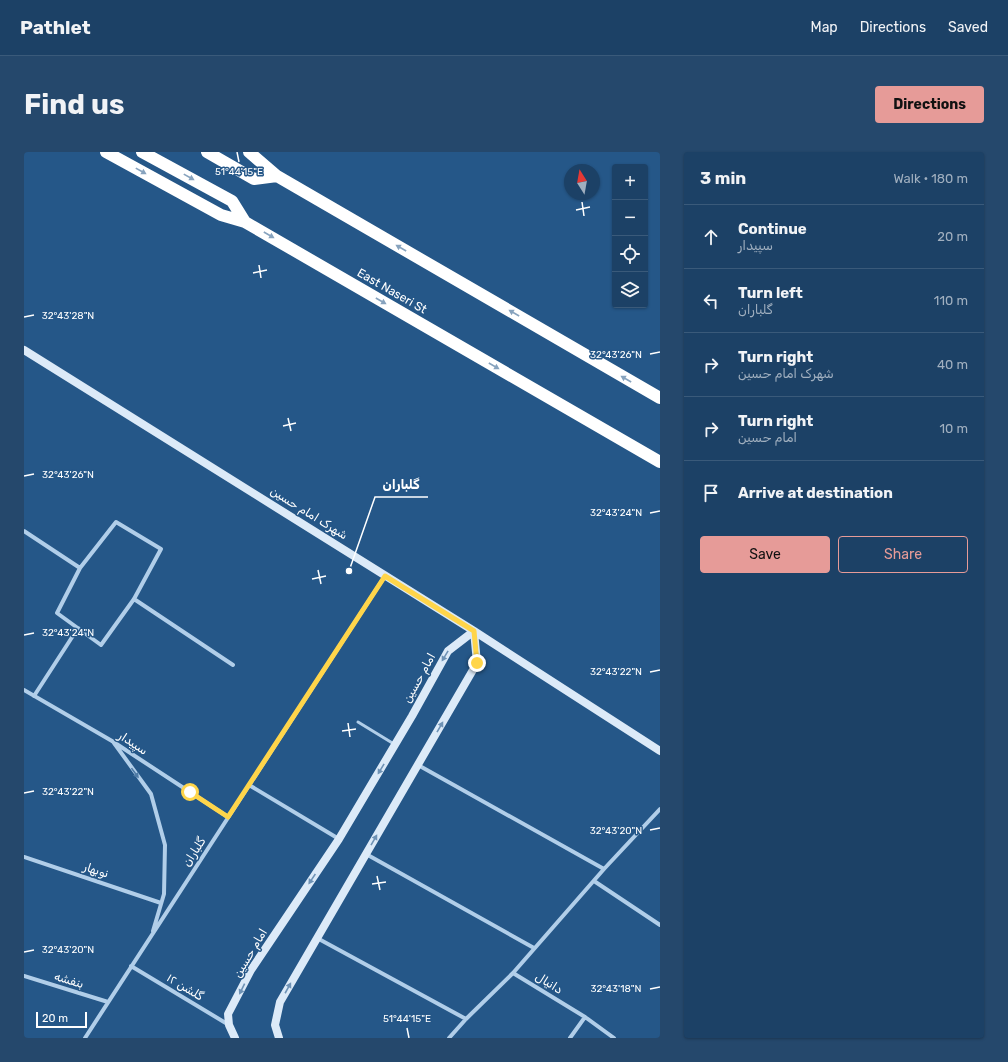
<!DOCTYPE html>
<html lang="en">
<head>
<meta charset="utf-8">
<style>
  body { margin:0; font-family:Rubik,Cairo,sans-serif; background:#25486c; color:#f1f3f6 }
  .controls { position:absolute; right:12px; top:12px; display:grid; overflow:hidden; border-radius:4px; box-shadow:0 1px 3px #0004 }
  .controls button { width:36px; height:36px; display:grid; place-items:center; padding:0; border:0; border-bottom:1px solid #3a5a7a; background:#1c4166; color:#f1f3f6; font:20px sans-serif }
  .compass { position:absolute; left:540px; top:12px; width:36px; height:36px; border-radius:50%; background:#1c4166; box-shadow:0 1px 3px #0004; rotate:349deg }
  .scale { position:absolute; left:12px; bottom:10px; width:51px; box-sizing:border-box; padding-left:4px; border:2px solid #fff; border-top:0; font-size:11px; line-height:14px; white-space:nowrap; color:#fff; -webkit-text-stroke:3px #255788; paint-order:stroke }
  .stop { position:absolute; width:12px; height:12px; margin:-9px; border:3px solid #ffd54a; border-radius:50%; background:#fff }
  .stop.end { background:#ffd54a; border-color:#fff; box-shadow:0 1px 4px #0008 }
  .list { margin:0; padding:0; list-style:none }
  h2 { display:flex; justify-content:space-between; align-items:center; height:52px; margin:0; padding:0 16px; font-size:17px }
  h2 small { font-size:13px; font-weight:400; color:#a0afbf }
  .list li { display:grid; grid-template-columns:26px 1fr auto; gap:12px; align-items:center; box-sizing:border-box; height:64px; padding:0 16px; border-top:1px solid #3a5a7a }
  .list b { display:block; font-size:15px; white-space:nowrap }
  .list p { margin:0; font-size:13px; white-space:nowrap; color:#a0afbf }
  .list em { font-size:13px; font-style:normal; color:#a0afbf }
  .actions { display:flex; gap:8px; padding:12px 16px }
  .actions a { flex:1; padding:9px 0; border:1px solid #e69b98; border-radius:4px; text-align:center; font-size:14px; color:#e69b98 }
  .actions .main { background:#e69b98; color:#111 }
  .icon { flex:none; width:22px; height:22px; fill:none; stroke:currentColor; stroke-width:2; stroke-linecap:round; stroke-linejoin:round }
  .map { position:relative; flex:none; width:636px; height:886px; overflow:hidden; border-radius:4px }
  header { display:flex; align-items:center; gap:24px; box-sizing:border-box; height:56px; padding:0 20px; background:#1c4166; border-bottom:1px solid #3a5a7a }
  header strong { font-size:19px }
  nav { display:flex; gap:22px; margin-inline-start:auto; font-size:14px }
  .intro { display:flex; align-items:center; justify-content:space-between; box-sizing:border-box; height:96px; padding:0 24px }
  h1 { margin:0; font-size:28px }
  .button { padding:10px 18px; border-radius:4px; background:#e69b98; color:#111; font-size:14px; font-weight:700 }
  main { display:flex; gap:24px; padding:0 24px }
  aside { flex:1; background:#1c4166; border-radius:4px; box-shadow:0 1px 3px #0004 }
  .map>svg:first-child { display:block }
</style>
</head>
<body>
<header>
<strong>Pathlet</strong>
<nav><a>Map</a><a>Directions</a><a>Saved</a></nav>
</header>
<div class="intro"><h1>Find us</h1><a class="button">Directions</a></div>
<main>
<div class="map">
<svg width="636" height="886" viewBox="0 0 636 886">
  <rect width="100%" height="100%" fill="#255788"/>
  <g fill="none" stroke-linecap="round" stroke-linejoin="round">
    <!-- lane -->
    <path stroke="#b1cee9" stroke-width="3" d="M 334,570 L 370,592"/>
    <!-- street -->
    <path stroke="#b1cee9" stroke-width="4" d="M 92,370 L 137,397 L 110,447 L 77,493 L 33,461 L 56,416 Z
      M 0,379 L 56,416
      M 110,447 L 209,513
      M 0,538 L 88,589 L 204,665
      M 10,544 L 54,476
      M 90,591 L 127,642 L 141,693 L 140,742 L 129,779
      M 394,613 L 580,717
      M 225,633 L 315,687
      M 342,702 L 510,796
      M 0,705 L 137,751
      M 570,729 L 636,773
      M 293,786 L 442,867
      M 107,814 L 205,873
      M 489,821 L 561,865 L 590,886
      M 0,824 L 84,850
      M 61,886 L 361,424
      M 425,886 L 442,867 L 489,821 L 580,717 L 636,657
      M 546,886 L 561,865"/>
    <!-- secondary -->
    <path stroke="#dceaf8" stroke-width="8" d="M 0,198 L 450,479 L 636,599
      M 211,886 L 205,873 L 204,862 L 227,818 L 315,687 L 388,564 L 424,499 L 450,479
      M 255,886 L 251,873 L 256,850 L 453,511 L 450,479"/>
    <!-- highway -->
    <path stroke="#fff" stroke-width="12" d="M 82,0 L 197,63 L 221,70 L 636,310
      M 118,0 L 208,49 L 221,70
      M 183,0 L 230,27 L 253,24
      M 225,0 L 253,24 L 636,246"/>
  </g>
  <!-- one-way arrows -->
  <defs><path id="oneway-solid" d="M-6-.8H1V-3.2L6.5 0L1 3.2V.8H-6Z"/></defs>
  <g fill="#87a3be">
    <use href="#oneway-solid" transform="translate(117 19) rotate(29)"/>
    <use href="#oneway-solid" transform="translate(165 25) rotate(29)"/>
    <use href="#oneway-solid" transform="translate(245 83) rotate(30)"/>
    <use href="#oneway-solid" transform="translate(377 96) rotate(-150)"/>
    <use href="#oneway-solid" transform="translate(357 149) rotate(30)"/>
    <use href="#oneway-solid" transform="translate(490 161) rotate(-150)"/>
    <use href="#oneway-solid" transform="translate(470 214) rotate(30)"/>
    <use href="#oneway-solid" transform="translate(602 227) rotate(-150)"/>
  </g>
  <g fill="#6e92b5">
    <use href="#oneway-solid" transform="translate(421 504) rotate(121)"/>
    <use href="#oneway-solid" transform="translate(416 575) rotate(-60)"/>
    <use href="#oneway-solid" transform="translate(357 617) rotate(121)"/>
    <use href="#oneway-solid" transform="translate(350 688) rotate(-60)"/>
    <use href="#oneway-solid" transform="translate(288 727) rotate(124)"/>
    <use href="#oneway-solid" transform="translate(264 836) rotate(-61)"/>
    <use href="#oneway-solid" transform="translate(218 837) rotate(116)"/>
  </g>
  <use fill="#4f7ba5" href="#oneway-solid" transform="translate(111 621) rotate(54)"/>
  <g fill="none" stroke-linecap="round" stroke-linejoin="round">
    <!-- route -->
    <path stroke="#ffd54a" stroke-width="5" d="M 166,640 L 204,665 L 361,424 L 450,479 L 453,511"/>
  </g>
  <!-- ticks -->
  <path fill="none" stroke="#fff" stroke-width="1.5" d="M 213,0 L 215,10M 558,50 L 560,64M 552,58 L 566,55M 235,113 L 237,126M 229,121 L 243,118M 0,165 L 10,163M 626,202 L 636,200M 264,266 L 267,279M 259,274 L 272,271M 0,324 L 10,322M 626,361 L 636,359M 294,418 L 297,432M 288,427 L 302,424M 0,483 L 10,481M 626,520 L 636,518M 324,571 L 326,585M 318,579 L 332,577M 0,641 L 10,639M 626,678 L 636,676M 353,724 L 356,738M 348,732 L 362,730M 0,800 L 10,798M 626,837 L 636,835M 383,876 L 385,886"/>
  <g text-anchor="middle" stroke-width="3" stroke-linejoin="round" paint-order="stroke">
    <!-- street labels -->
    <g font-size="12" fill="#fff" stroke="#255788">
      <text transform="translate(368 139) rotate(30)" y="4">East Naseri St</text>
      <text transform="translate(285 361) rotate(32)" y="4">شهرک امام حسین</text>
      <text transform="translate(395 526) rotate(-61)" y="4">امام حسین</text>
      <text transform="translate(109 591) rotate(33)" y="4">سپیدار</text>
      <text transform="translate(170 700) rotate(-57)" y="4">گلباران</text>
      <text transform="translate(72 718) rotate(18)" y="4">نوبهار</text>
      <text transform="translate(226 801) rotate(-59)" y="4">امام حسین</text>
      <text transform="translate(45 828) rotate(17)" y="4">بنفشه</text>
      <text transform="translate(525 831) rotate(32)" y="4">دانیال</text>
      <text transform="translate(161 835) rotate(31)" y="4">گلشن ۱۲</text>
    </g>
  </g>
  <g font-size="10" text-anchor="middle" fill="#fff" stroke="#255788" stroke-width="3" stroke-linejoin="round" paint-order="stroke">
    <text x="215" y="23">51°44'15"E</text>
    <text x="44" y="167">32°43'28"N</text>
    <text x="592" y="206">32°43'26"N</text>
    <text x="44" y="326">32°43'26"N</text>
    <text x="592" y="364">32°43'24"N</text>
    <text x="44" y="484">32°43'24"N</text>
    <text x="592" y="523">32°43'22"N</text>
    <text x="44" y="643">32°43'22"N</text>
    <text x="592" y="682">32°43'20"N</text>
    <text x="44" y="801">32°43'20"N</text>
    <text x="592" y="840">32°43'18"N</text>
    <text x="383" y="870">51°44'15"E</text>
  </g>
  <!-- callouts -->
  <path fill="none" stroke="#fff" stroke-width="1.5" d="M325 419L351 345H404"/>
  <circle fill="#fff" stroke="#255788" stroke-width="1.5" cx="325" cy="419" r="4"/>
  <g font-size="13" text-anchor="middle" font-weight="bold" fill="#fff" stroke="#255788" stroke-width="3" stroke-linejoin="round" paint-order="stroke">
    <text x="377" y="337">گلباران</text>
  </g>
</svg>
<div class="controls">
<button>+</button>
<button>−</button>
<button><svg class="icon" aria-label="locate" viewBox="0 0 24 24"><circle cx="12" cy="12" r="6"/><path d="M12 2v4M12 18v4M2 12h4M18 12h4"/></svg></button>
<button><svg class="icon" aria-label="layers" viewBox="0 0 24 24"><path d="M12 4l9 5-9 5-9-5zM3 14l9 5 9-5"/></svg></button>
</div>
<svg class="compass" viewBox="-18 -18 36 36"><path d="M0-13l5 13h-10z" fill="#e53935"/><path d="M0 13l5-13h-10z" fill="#a0afbf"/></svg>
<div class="scale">20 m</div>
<div class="stop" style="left:166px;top:640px"></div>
<div class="stop end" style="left:453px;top:511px"></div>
</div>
<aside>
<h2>3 min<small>Walk · 180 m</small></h2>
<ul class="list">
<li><svg class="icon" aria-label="ahead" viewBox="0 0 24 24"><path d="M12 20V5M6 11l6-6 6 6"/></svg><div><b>Continue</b><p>سپیدار</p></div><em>20 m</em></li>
<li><svg class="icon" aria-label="left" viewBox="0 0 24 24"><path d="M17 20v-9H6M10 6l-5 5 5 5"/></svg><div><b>Turn left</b><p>گلباران</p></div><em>110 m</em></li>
<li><svg class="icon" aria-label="right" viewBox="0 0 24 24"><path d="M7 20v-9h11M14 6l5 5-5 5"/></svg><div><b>Turn right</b><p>شهرک امام حسین</p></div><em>40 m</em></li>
<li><svg class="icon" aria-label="right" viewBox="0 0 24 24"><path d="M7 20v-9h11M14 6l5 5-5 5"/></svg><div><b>Turn right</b><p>امام حسین</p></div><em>10 m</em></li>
<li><svg class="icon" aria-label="arrive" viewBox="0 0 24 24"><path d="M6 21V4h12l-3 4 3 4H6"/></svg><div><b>Arrive at destination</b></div></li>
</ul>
<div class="actions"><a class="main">Save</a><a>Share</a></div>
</aside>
</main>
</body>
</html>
